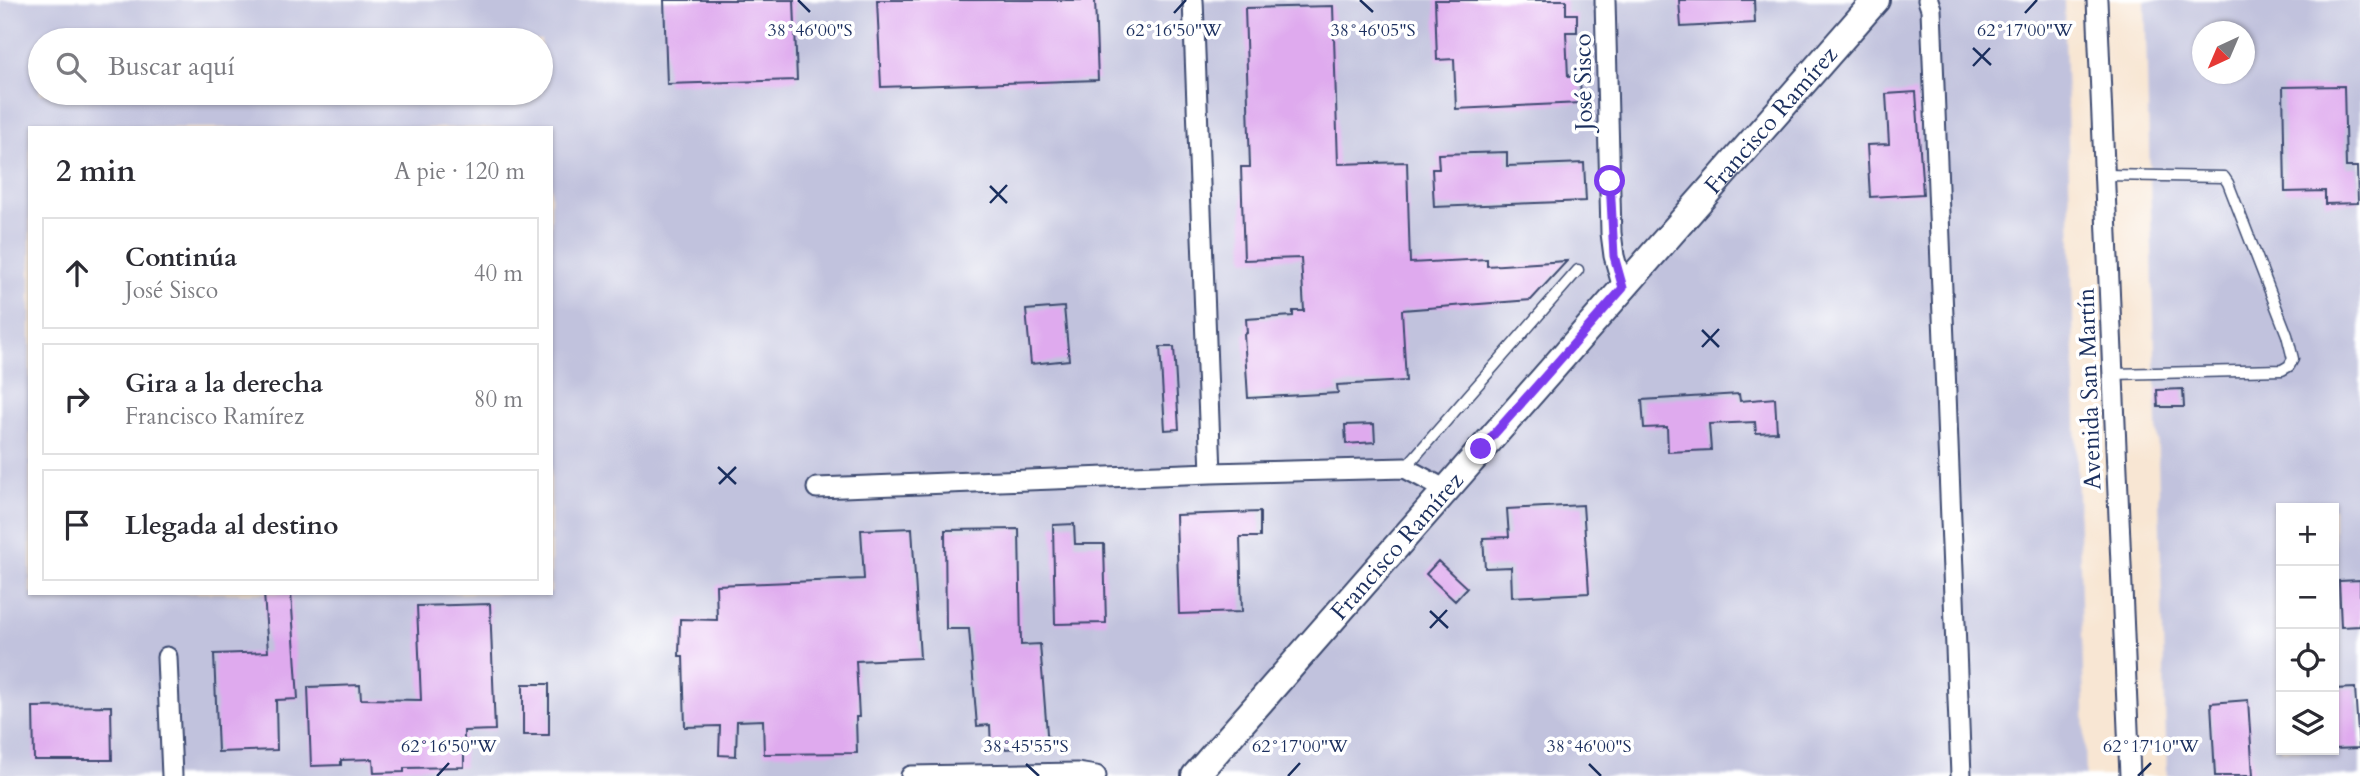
<!DOCTYPE html>
<html lang="es">
<head>
<meta charset="utf-8">
<style>
  body { margin:0; font-family:Cardo,serif; background:#f2f2f3; color:#2b2b33 }
  .controls { position:absolute; right:21px; bottom:21px; display:grid; overflow:hidden; border-radius:0px; box-shadow:0 2px 5px #0004 }
  .controls button { width:63px; height:63px; display:grid; place-items:center; padding:0; border:0; border-bottom:2px solid #e1e1e2; background:#fff; color:#2b2b33; font:35px sans-serif }
  .compass { position:absolute; left:2192px; top:21px; width:63px; height:63px; border-radius:50%; background:#fff; box-shadow:0 2px 5px #0004; rotate:224deg }
  .stop { position:absolute; width:21px; height:21px; margin:-16px; border:5px solid #7c3aed; border-radius:50%; background:#fff }
  .stop.end { background:#7c3aed; border-color:#fff; box-shadow:0 2px 7px #0008 }
  .list { margin:0; padding:0; list-style:none }
  h2 { display:flex; justify-content:space-between; align-items:center; height:91px; margin:0; padding:0 28px; font-size:30px }
  h2 small { font-size:23px; font-weight:400; color:#7c7c81 }
  .list li { display:grid; grid-template-columns:46px 1fr auto; gap:21px; align-items:center; box-sizing:border-box; height:112px; margin:0 14px 14px; padding:0 14px; border:2px solid #e1e1e2; border-radius:0px }
  .list b { display:block; font-size:26px; white-space:nowrap }
  .list p { margin:0; font-size:23px; white-space:nowrap; color:#7c7c81 }
  .list em { font-size:23px; font-style:normal; color:#7c7c81 }
  .icon { flex:none; width:38px; height:38px; fill:none; stroke:currentColor; stroke-width:2; stroke-linecap:round; stroke-linejoin:round }
  .map { position:relative; flex:none; width:2360px; height:776px; overflow:hidden }
  .search { position:absolute; background:#fff; box-shadow:0 2px 5px #0004; left:28px; top:28px; width:525px; height:77px; display:flex; align-items:center; gap:18px; box-sizing:border-box; padding:0 24px; border-radius:38px; color:#7c7c81; font-size:26px }
  .panel { position:absolute; background:#fff; box-shadow:0 2px 5px #0004; left:28px; top:126px; width:525px; height:469px; border-radius:0px }
  .map>svg:first-child { display:block }
</style>
</head>
<body>
<div class="map">
<svg width="2360" height="776" viewBox="0 0 2360 776">
  <rect width="100%" height="100%" fill="#fff"/>
  <filter id="ink" filterUnits="userSpaceOnUse"><feTurbulence type="fractalNoise" baseFrequency=".0143" numOctaves="2"/><feDisplacementMap in="SourceGraphic" scale="14" xChannelSelector="R" yChannelSelector="G"/><feConvolveMatrix kernelMatrix="1 2 1 2 8 2 1 2 1" color-interpolation-filters="sRGB"/></filter>
  <filter id="wash" filterUnits="userSpaceOnUse"><feTurbulence type="fractalNoise" baseFrequency=".00686" numOctaves="4" result="noise"/><feDisplacementMap in="SourceGraphic" scale="28" xChannelSelector="R" yChannelSelector="G"/><feGaussianBlur stdDeviation="1.57" result="paint"/><feColorMatrix in="noise" values="0 0 0 0 0 0 0 0 0 0 0 0 0 0 0 0 0 1.4 0 .05"/><feComposite in="paint" operator="in"/></filter>
  <g filter="url(#wash)">
    <rect width="100%" height="100%" fill="#f8e6d3"/>
    <!-- industrial -->
    <path fill="#c1c2dd" fill-rule="evenodd" d="M 0,0 L 2064,0 L 2086,776 L 0,776 ZM 40,40 L 541,40 L 541,93 L 40,93 ZM 30,128 L 551,128 L 551,593 L 30,593 Z
      M 2145,0 L 2360,0 L 2360,776 L 2167,776 ZM 2202,32 L 2244,32 L 2244,74 L 2202,74 ZM 2281,508 L 2334,508 L 2334,750 L 2281,750 Z"/>
    <g id="blocks">
      <!-- building -->
      <path fill="#dfaaee" d="M 664,0 L 794,0 L 797,80 L 667,84 Z
        M 877,0 L 1095,0 L 1098,80 L 881,87 Z
        M 1435,0 L 1566,0 L 1566,14 L 1577,14 L 1577,32 L 1566,32 L 1568,77 L 1580,76 L 1581,103 L 1456,109 L 1454,59 L 1437,60 Z
        M 1679,0 L 1754,0 L 1755,23 L 1681,27 Z
        M 1333,6 L 1338,164 L 1407,162 L 1410,263 L 1487,259 L 1487,266 L 1567,261 L 1531,300 L 1402,310 L 1406,381 L 1337,385 L 1338,393 L 1248,398 L 1244,334 L 1247,333 L 1246,319 L 1293,316 L 1293,311 L 1304,311 L 1301,258 L 1244,260 L 1241,167 L 1250,167 L 1245,8 Z
        M 2344,86 L 2346,167 L 2357,167 L 2358,203 L 2325,204 L 2325,191 L 2285,192 L 2283,87 Z
        M 1916,92 L 1923,194 L 1870,197 L 1867,145 L 1889,144 L 1886,94 Z
        M 1507,152 L 1507,166 L 1584,163 L 1586,201 L 1434,207 L 1432,169 L 1439,169 L 1438,154 Z
        M 1064,307 L 1069,360 L 1031,364 L 1026,310 Z
        M 1160,347 L 1174,347 L 1179,429 L 1165,430 Z
        M 2183,389 L 2184,407 L 2158,407 L 2157,390 Z
        M 1739,394 L 1740,401 L 1775,398 L 1777,432 L 1756,433 L 1755,422 L 1709,424 L 1711,450 L 1668,452 L 1667,427 L 1644,428 L 1642,400 Z
        M 1374,424 L 1375,442 L 1346,444 L 1345,425 Z
        M 1583,505 L 1589,593 L 1512,597 L 1511,567 L 1485,568 L 1483,538 L 1509,537 L 1507,509 Z
        M 1260,512 L 1260,537 L 1240,537 L 1242,612 L 1179,614 L 1176,515 Z
        M 1074,524 L 1075,544 L 1104,544 L 1106,623 L 1055,624 L 1053,525 Z
        M 912,528 L 920,658 L 856,661 L 859,717 L 856,717 L 857,753 L 764,754 L 763,720 L 737,721 L 736,756 L 719,755 L 720,726 L 685,727 L 683,656 L 679,656 L 680,619 L 717,620 L 716,585 L 864,579 L 861,530 Z
        M 1019,529 L 1021,645 L 1040,644 L 1048,746 L 991,750 L 990,725 L 977,726 L 969,629 L 946,629 L 945,530 Z
        M 1438,561 L 1467,588 L 1455,601 L 1426,574 Z
        M 2360,580 L 2360,626 L 2341,627 L 2339,581 Z
        M 264,593 L 291,593 L 298,699 L 276,700 L 277,750 L 218,752 L 214,654 L 268,652 Z
        M 490,604 L 495,730 L 464,731 L 464,767 L 404,768 L 404,772 L 374,773 L 373,759 L 341,760 L 341,765 L 311,766 L 308,687 L 360,685 L 361,699 L 421,700 L 417,606 Z
        M 523,684 L 549,684 L 549,735 L 523,735 Z
        M 2355,688 L 2359,748 L 2334,749 L 2334,689 Z
        M 2248,700 L 2253,776 L 2215,776 L 2211,703 Z
        M 111,706 L 112,760 L 34,760 L 33,707 Z"/>
    </g>
  </g>
  <g filter="url(#ink)">
    <use href="#blocks" fill-opacity="0" stroke="#3c4a70" stroke-width="2"/>
    <g fill="none" stroke-linecap="round" stroke-linejoin="round">
      <!-- lane casing -->
      <g stroke="#3c4a70" stroke-width="13">
        <path id="lane" d="M 2105,175 L 2224,177 L 2228,183 L 2287,335 L 2293,359 L 2289,366 L 2282,370 L 2113,374
          M 1405,468 L 1578,270"/>
      </g>
      <!-- street casing -->
      <g stroke="#3c4a70" stroke-width="23">
        <path id="street" d="M 1193,0 L 1211,473
          M 1605,0 L 1611,233 L 1614,256 L 1623,288
          M 1928,0 L 1931,9 L 1961,776
          M 2097,0 L 2130,776
          M 817,488 L 1211,473 L 1405,468 L 1446,490
          M 167,657 L 172,776
          M 911,776 L 1077,773 L 1096,776"/>
      </g>
      <!-- secondary casing -->
      <g stroke="#3c4a70" stroke-width="30">
        <g id="secondary">
          <path id="s1" d="M 1195,776 L 1876,0"/>
        </g>
      </g>
      <!-- lane -->
      <use href="#lane" stroke="#fff" stroke-width="10"/>
      <!-- street -->
      <use href="#street" stroke="#fff" stroke-width="19"/>
      <!-- secondary -->
      <use href="#secondary" stroke="#fff" stroke-width="26"/>
    </g>
  </g>
  <g fill="none" stroke-linecap="round" stroke-linejoin="round" filter="url(#ink)">
    <!-- route -->
    <path stroke="#7c3aed" stroke-width="9" d="M 1481,449 L 1623,288 L 1614,256 L 1610,181"/>
  </g>
  <!-- ticks -->
  <path fill="none" stroke="#1b2f5e" stroke-width="2.5" d="M 798,0 L 810,12M 1360,0 L 1373,12M 1174,13 L 1186,0M 2025,13 L 2037,0M 1973,48 L 1991,65M 1973,66 L 1990,48M 990,186 L 1007,203M 990,203 L 1007,185M 1702,330 L 1719,347M 1702,347 L 1719,329M 718,467 L 736,484M 719,484 L 736,467M 1430,611 L 1448,628M 1430,628 L 1447,610M 1026,764 L 1039,776M 1589,764 L 1601,776M 437,776 L 449,763M 1288,776 L 1300,763M 2138,776 L 2151,763"/>
  <g text-anchor="middle" stroke-width="7" stroke-linejoin="round" paint-order="stroke">
    <!-- street labels -->
    <g font-size="24" fill="#1b2f5e" stroke="#fff">
      <text transform="translate(1583 82) rotate(-91)" y="8">José Sisco</text>
      <text dy="8" stroke="none"><textPath href="#s1" startOffset="873">Francisco Ramírez</textPath></text>
      <text transform="translate(2089 389) rotate(-92)" y="8">Avenida San Martín</text>
      <text dy="8" stroke="none"><textPath href="#s1" startOffset="306">Francisco Ramírez</textPath></text>
    </g>
  </g>
  <g font-size="18" text-anchor="middle" fill="#1b2f5e" stroke="#fff" stroke-width="7" stroke-linejoin="round" paint-order="stroke">
    <text x="810" y="36">38°46'00"S</text>
    <text x="1373" y="36">38°46'05"S</text>
    <text x="1174" y="36">62°16'50"W</text>
    <text x="2025" y="36">62°17'00"W</text>
    <text x="449" y="752">62°16'50"W</text>
    <text x="1300" y="752">62°17'00"W</text>
    <text x="2151" y="752">62°17'10"W</text>
    <text x="1026" y="752">38°45'55"S</text>
    <text x="1589" y="752">38°46'00"S</text>
  </g>
</svg>
<div class="controls">
<button>+</button>
<button>−</button>
<button><svg class="icon" aria-label="locate" viewBox="0 0 24 24"><circle cx="12" cy="12" r="6"/><path d="M12 2v4M12 18v4M2 12h4M18 12h4"/></svg></button>
<button><svg class="icon" aria-label="layers" viewBox="0 0 24 24"><path d="M12 4l9 5-9 5-9-5zM3 14l9 5 9-5"/></svg></button>
</div>
<svg class="compass" viewBox="-18 -18 36 36"><path d="M0-13l5 13h-10z" fill="#e53935"/><path d="M0 13l5-13h-10z" fill="#7c7c81"/></svg>
<div class="stop" style="left:1610px;top:181px"></div>
<div class="stop end" style="left:1481px;top:449px"></div>
<div class="search"><svg class="icon" aria-label="search" viewBox="0 0 24 24"><circle cx="10" cy="10" r="6"/><path d="M15 15l6 6"/></svg>Buscar aquí</div>
<section class="panel">
<h2>2 min<small>A pie · 120 m</small></h2>
<ul class="list">
<li><svg class="icon" aria-label="ahead" viewBox="0 0 24 24"><path d="M12 20V5M6 11l6-6 6 6"/></svg><div><b>Continúa</b><p>José Sisco</p></div><em>40 m</em></li>
<li><svg class="icon" aria-label="right" viewBox="0 0 24 24"><path d="M7 20v-9h11M14 6l5 5-5 5"/></svg><div><b>Gira a la derecha</b><p>Francisco Ramírez</p></div><em>80 m</em></li>
<li><svg class="icon" aria-label="arrive" viewBox="0 0 24 24"><path d="M6 21V4h12l-3 4 3 4H6"/></svg><div><b>Llegada al destino</b></div></li>
</ul>
</section>
</div>
</body>
</html>
